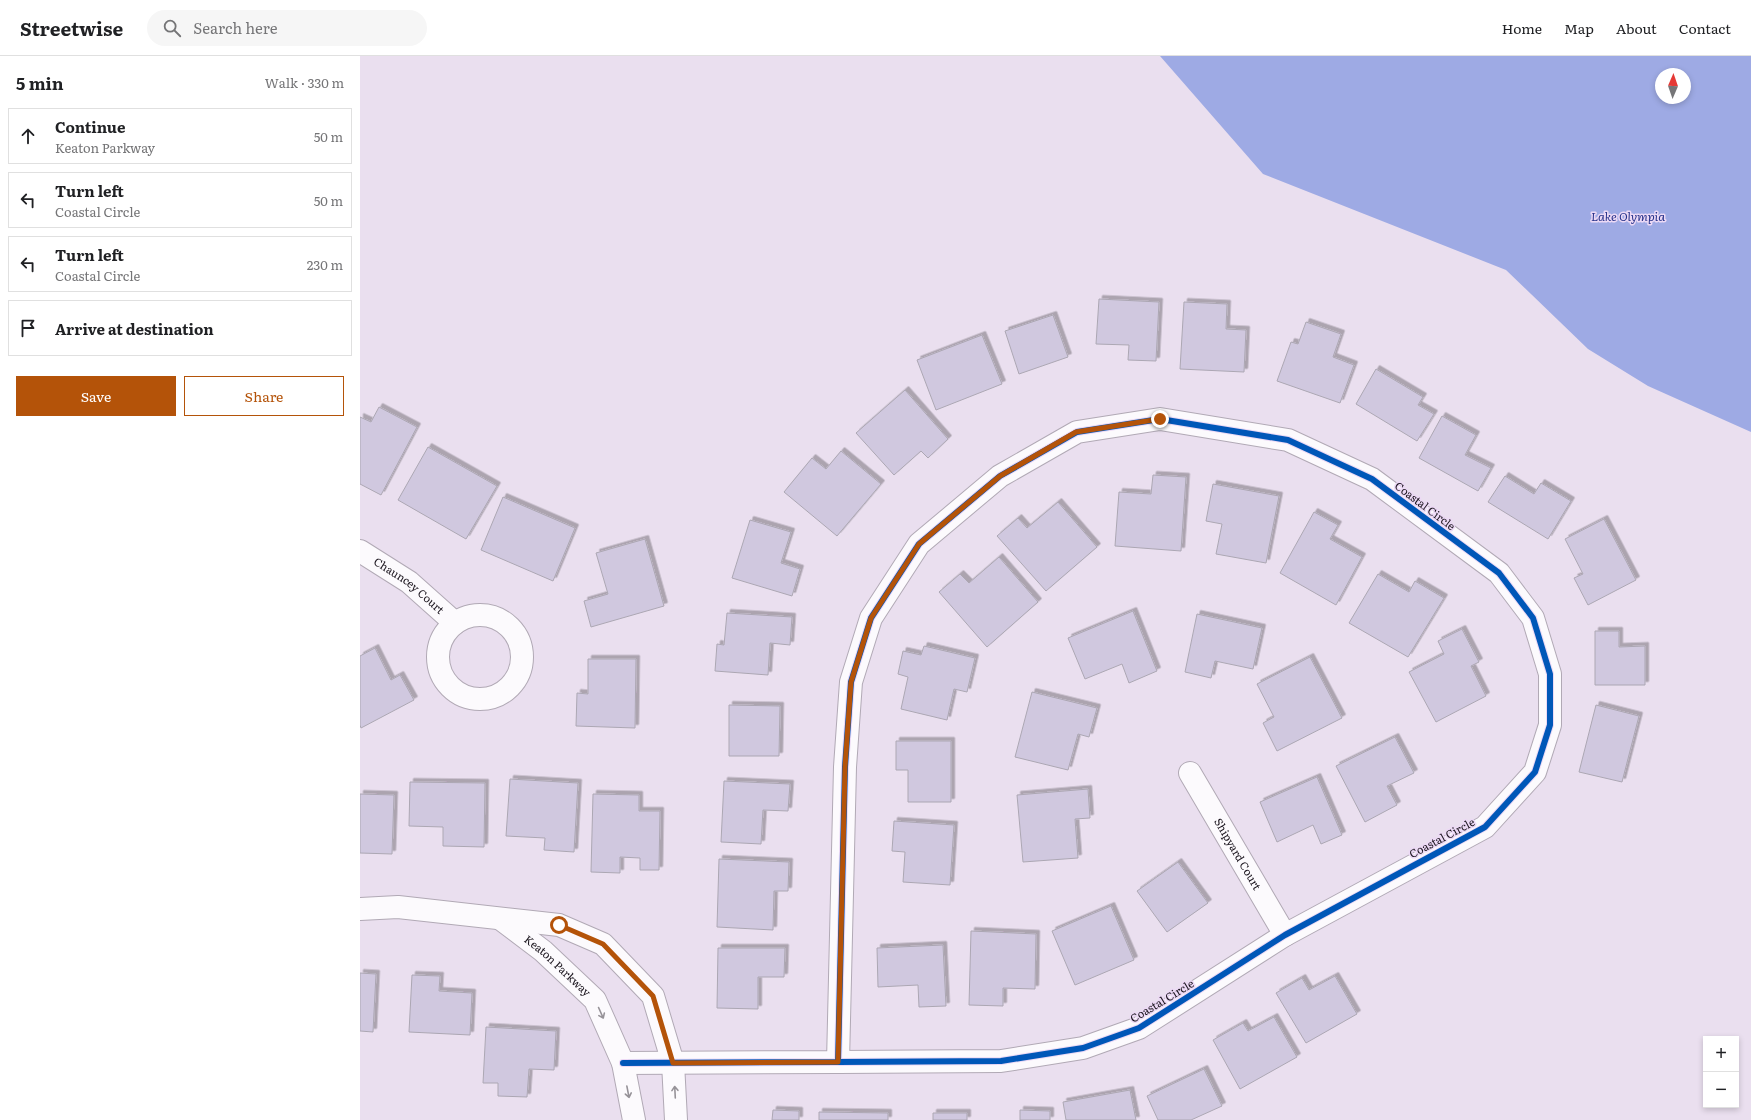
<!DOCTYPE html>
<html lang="en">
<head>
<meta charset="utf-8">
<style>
  body { margin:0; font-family:Literata,serif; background:#f6f6f6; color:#202124 }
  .controls { position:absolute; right:12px; bottom:12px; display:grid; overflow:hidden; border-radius:0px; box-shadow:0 2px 6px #0003 }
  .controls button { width:36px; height:36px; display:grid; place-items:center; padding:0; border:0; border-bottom:1px solid #e0e0e0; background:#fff; color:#202124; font:20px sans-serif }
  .compass { position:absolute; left:1295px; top:12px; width:36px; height:36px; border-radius:50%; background:#fff; box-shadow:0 2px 6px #0003; rotate:2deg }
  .stop { position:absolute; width:12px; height:12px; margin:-9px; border:3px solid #b45309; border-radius:50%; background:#fff }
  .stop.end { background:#b45309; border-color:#fff; box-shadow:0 1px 4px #0008 }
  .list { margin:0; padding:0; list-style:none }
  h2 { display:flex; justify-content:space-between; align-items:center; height:52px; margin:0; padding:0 16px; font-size:17px }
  h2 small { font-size:13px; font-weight:400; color:#757577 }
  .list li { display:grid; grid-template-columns:26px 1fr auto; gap:12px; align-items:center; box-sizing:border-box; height:56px; margin:0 8px 8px; padding:0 8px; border:1px solid #e0e0e0; border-radius:0px }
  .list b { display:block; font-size:15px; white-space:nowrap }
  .list p { margin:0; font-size:13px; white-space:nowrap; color:#757577 }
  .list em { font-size:13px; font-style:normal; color:#757577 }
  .actions { display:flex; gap:8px; padding:12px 16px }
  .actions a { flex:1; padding:9px 0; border:1px solid #b45309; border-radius:0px; text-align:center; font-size:14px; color:#b45309 }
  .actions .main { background:#b45309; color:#fff }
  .icon { flex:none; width:22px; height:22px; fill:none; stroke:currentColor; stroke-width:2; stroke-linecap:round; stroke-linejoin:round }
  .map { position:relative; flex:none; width:1391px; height:1064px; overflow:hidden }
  header { display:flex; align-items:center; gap:24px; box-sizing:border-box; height:56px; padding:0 20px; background:#fff; border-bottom:1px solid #e0e0e0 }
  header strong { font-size:19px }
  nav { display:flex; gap:22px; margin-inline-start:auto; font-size:14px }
  .search { width:280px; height:36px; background:#f6f6f6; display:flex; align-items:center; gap:10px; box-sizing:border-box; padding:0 14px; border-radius:22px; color:#757577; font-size:15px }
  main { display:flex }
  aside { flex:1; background:#fff }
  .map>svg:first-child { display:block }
</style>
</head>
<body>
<header>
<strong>Streetwise</strong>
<div class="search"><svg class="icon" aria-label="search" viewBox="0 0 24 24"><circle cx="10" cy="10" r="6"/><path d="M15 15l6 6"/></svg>Search here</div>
<nav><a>Home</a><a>Map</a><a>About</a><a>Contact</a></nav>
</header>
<main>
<aside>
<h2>5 min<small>Walk · 330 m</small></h2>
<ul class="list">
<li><svg class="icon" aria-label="ahead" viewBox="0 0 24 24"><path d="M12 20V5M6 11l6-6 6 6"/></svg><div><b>Continue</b><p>Keaton Parkway</p></div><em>50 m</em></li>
<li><svg class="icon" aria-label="left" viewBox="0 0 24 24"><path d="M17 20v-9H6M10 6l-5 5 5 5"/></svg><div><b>Turn left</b><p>Coastal Circle</p></div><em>50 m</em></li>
<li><svg class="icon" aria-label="left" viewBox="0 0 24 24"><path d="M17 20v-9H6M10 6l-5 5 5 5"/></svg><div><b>Turn left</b><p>Coastal Circle</p></div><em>230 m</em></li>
<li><svg class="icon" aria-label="arrive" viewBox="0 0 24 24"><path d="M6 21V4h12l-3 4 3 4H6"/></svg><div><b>Arrive at destination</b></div></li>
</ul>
<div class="actions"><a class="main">Save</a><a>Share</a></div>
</aside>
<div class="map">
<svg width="1391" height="1064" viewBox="0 0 1391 1064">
  <defs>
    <filter id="shadow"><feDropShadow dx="3.5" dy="-3.5" stdDeviation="0" flood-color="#0004"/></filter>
  </defs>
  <rect width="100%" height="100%" fill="#eadfef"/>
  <!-- water -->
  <path fill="#9eaae4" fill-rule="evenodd" d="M 800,0 L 1391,0 L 1391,376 L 1288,330 L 1228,293 L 1146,214 L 903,118 ZM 1301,18 L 1325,18 L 1325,42 L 1301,42 Z"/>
  <!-- building -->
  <path fill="#d0c8df" stroke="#aca7b3" filter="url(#shadow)" d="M 739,243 L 799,246 L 796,305 L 768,304 L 769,289 L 736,288 Z
    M 824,246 L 867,248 L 866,273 L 886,274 L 884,316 L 820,313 Z
    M 693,259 L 708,301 L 659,318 L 645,275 Z
    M 946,266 L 981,278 L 973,301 L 994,309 L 980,347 L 917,325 L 931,286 L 938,288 Z
    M 622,279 L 642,328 L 576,354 L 557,304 Z
    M 1016,313 L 1063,341 L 1058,349 L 1074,358 L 1057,385 L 996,348 Z
    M 545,334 L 588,383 L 568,402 L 561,395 L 534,419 L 496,377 Z
    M 19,351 L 57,371 L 21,439 L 0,428 L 0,361 L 11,366 Z
    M 1082,360 L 1116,379 L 1105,399 L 1131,412 L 1118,435 L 1059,402 Z
    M 68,391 L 137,430 L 106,483 L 38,444 Z
    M 481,395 L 521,428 L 477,480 L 424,436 L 452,402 L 466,413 Z
    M 793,419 L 826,421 L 821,495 L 755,490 L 759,436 L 791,438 Z
    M 1145,420 L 1174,438 L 1181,427 L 1211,445 L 1188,483 L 1128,446 Z
    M 853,428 L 919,440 L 906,507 L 856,498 L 862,468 L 846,465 Z
    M 143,441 L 215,472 L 193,525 L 121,494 Z
    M 698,446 L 737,491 L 686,535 L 637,480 L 658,462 L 667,472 Z
    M 954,456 L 978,469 L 970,483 L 1002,501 L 976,549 L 920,517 Z
    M 1244,463 L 1276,524 L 1228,549 L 1214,522 L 1223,518 L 1205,483 Z
    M 390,464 L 431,476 L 421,507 L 440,513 L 432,540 L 372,522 Z
    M 285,483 L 304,550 L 231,571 L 224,545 L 248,538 L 236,497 Z
    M 639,501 L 678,546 L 627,591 L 579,536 L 600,518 L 609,527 Z
    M 1018,518 L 1049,536 L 1055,525 L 1084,542 L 1048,601 L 989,567 Z
    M 773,555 L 797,615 L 769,627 L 762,608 L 725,623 L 708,582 Z
    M 367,557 L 432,561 L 430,589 L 410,587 L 408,619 L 355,615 L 357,588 L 364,589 Z
    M 837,558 L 902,572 L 893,613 L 855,605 L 851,622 L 825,616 Z
    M 1102,573 L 1119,606 L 1111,610 L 1126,640 L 1076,666 L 1049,616 L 1084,598 L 1078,585 Z
    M 1235,575 L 1259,575 L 1259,591 L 1285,590 L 1285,629 L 1235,629 Z
    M 564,590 L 615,602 L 607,636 L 594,633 L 587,664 L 541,653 L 548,621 L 538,618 L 543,595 L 561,599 Z
    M 15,592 L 31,624 L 40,619 L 54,644 L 1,672 L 0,669 L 0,600 Z
    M 950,601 L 982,662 L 917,695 L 903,667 L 914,661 L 897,628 Z
    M 228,603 L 276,603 L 275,672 L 216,670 L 217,637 L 228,638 Z
    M 672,636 L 737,652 L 729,681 L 718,678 L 708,714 L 655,701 Z
    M 369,649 L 420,650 L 419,700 L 369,700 Z
    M 1236,649 L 1279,660 L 1262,726 L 1219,716 Z
    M 1035,681 L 1054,717 L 1027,730 L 1037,749 L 1005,766 L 976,710 Z
    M 536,685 L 591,685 L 591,746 L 548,746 L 548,714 L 536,714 Z
    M 957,721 L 982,779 L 961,788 L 953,769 L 917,786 L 900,746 Z
    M 150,723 L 218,727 L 214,796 L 184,794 L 185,782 L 146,780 Z
    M 364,725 L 430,728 L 428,755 L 403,754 L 401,788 L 361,786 Z
    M 50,726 L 125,727 L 124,791 L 83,790 L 83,771 L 49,770 Z
    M 728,733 L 730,762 L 715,763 L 718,802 L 663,806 L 657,739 Z
    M 0,738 L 34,739 L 32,798 L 0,797 Z
    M 233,738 L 279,739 L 279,755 L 300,755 L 299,814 L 280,814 L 280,802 L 260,801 L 260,817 L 231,816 Z
    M 534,765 L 594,769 L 590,829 L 543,826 L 545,796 L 532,795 Z
    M 359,803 L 429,806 L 428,835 L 414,835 L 413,874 L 357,871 Z
    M 818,806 L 848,847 L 807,876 L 777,835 Z
    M 751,850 L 774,904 L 715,929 L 692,875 Z
    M 611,875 L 676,878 L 675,933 L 643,932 L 643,950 L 609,949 Z
    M 583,889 L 586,950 L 559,951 L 558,929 L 518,931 L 517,892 Z
    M 358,892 L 425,892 L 424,921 L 398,921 L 398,953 L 357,952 Z
    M 0,917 L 16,918 L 13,976 L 0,975 Z
    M 52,919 L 80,920 L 79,935 L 112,937 L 110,979 L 49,976 Z
    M 975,920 L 997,958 L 946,987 L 916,937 L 942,922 L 949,934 Z
    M 914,961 L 937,1001 L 880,1033 L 853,984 L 883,967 L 888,975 Z
    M 126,971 L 196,975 L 194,1014 L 169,1013 L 167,1041 L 138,1040 L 138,1027 L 123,1027 Z
    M 844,1013 L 862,1050 L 831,1064 L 798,1064 L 787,1040 Z
    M 770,1034 L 776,1064 L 706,1064 L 703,1046 Z
    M 413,1054 L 439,1055 L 439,1064 L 412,1064 Z
    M 660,1054 L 690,1055 L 690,1064 L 660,1064 Z
    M 459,1056 L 528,1057 L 528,1064 L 459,1064 Z
    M 573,1057 L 607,1057 L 607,1064 L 573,1064 Z"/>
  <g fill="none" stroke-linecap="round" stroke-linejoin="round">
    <!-- minor casing -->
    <g stroke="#b1a9b5" stroke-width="24">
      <g id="minor">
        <path id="s1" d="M 0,495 L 49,526 L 95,567"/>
        <circle cx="120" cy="601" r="42"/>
        <path id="s2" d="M 830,717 L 925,879"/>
        <path d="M 0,853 L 38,851 L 199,869 L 243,888 L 293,940 L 313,1007 L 316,1064"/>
        <path id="s3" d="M 142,864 L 183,895 L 235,944 L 263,1007 L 274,1064"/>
        <path d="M 263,1007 L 478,1006 L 641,1005 L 723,992 L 779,972 L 925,879 L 1125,771 L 1175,716 L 1190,669 L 1190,618 L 1173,562 L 1139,517 L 1012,423 L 928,384 L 800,363 L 717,376 L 640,420 L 559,488 L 511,562 L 491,626 L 485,711 L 478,1006"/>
      </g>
    </g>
    <!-- minor -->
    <use href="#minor" stroke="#fcfafd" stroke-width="22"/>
    <!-- cycleway casing -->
    <g stroke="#ecd9f5" stroke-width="8">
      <path id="cycleway" d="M 263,1007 L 478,1006 L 641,1005 L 723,992 L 779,972 L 925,879 L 1125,771 L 1175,716 L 1190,669 L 1190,618 L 1173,562 L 1139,517 L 1012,423 L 928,384 L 800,363 L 717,376 L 640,420 L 559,488 L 511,562 L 491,626 L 485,711 L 478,1006"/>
    </g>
    <!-- cycleway -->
    <use href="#cycleway" stroke="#0057b8" stroke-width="6"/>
  </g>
  <!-- one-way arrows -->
  <defs><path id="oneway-shaft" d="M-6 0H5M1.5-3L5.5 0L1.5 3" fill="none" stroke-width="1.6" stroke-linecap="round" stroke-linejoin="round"/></defs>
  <g stroke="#969298">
    <use href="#oneway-shaft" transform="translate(241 957) rotate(66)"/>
    <use href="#oneway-shaft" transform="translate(268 1036) rotate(79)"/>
    <use href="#oneway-shaft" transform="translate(315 1036) rotate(-93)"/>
  </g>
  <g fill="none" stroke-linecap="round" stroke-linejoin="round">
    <!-- route -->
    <path stroke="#b45309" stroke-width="5" d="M 199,869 L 243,888 L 293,940 L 313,1007 L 478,1006 L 485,711 L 491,626 L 511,562 L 559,488 L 640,420 L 716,376 L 800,363"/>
  </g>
  <g text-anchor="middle" stroke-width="3" stroke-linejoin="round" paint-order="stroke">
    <!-- street labels -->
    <g font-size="11" fill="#19131c" stroke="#ecd9f5">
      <text transform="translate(1065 450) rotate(37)" y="4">Coastal Circle</text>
      <text dy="4" stroke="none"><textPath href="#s1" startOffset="60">Chauncey Court</textPath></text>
      <text transform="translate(1082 782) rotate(-28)" y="4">Coastal Circle</text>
      <text dy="4" stroke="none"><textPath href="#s2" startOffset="94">Shipyard Court</textPath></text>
      <text dy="4" stroke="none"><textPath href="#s3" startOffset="72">Keaton Parkway</textPath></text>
      <text transform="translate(802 945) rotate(-31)" y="4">Coastal Circle</text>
    </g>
    <!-- water labels -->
    <g font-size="12" font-style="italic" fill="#26328a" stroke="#ecd9f5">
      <text x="1268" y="165">Lake Olympia</text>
    </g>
  </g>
</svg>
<div class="controls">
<button>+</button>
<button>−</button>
</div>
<svg class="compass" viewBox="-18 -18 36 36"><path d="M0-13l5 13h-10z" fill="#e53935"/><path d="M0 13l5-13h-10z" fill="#757577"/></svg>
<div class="stop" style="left:199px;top:869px"></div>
<div class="stop end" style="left:800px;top:363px"></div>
</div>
</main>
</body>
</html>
